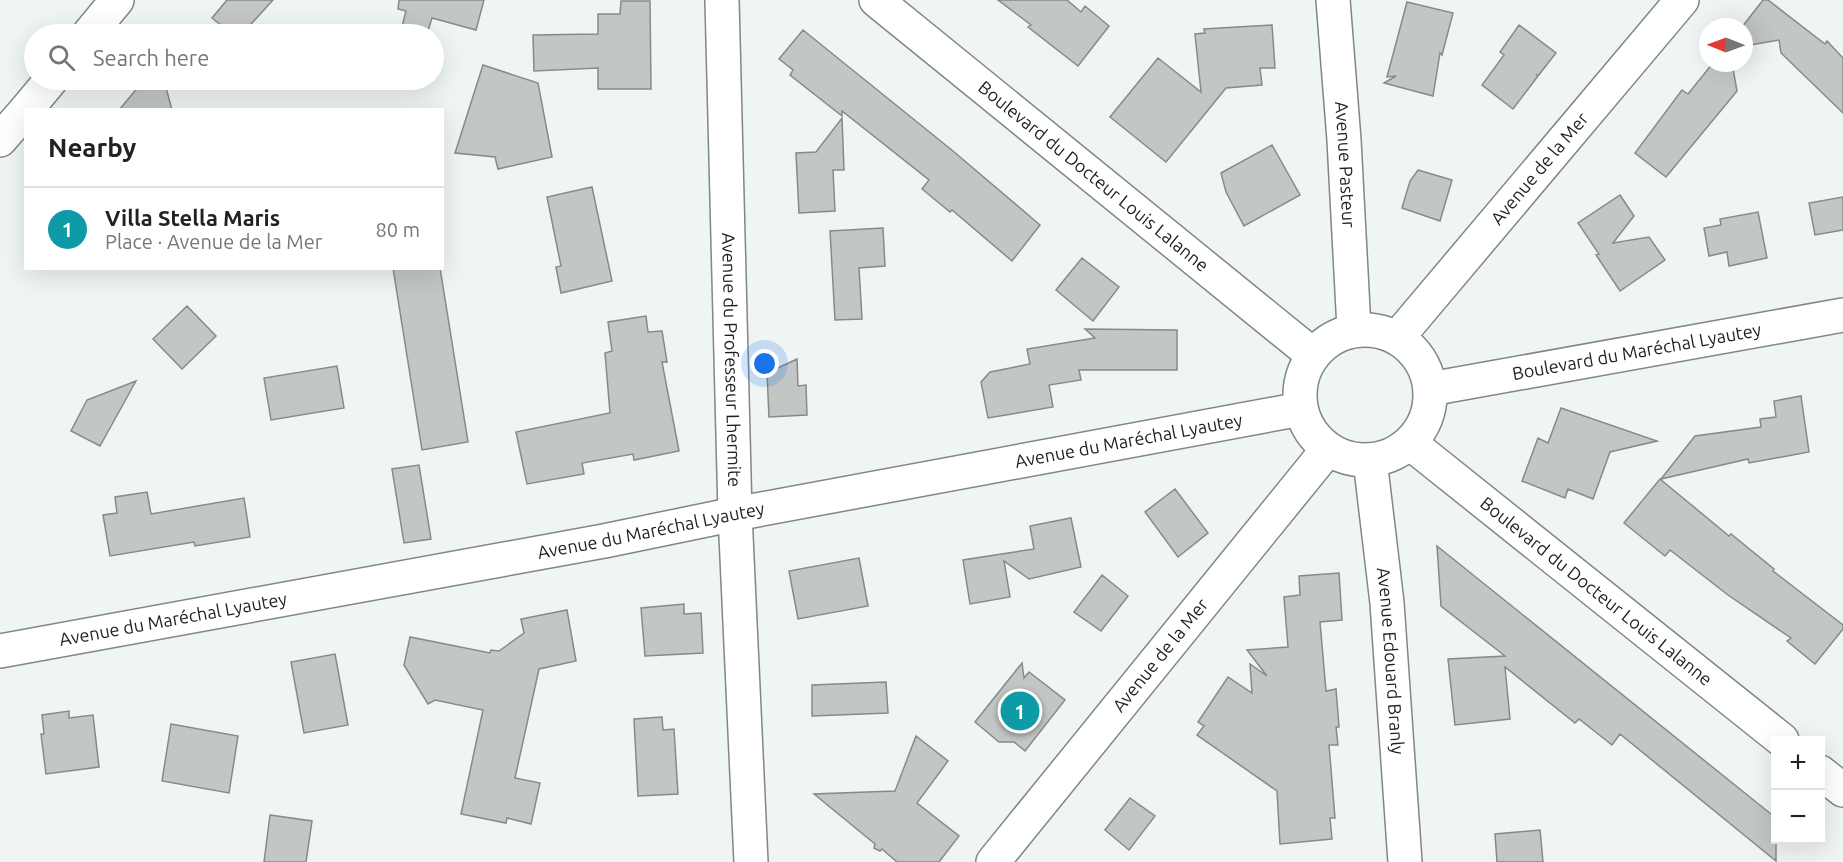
<!DOCTYPE html>
<html lang="en">
<head>
<meta charset="utf-8">
<style>
  body { margin:0; font-family:Ubuntu,sans-serif; background:#f2f2f2; color:#222 }
  .controls { position:absolute; right:18px; bottom:18px; display:grid; overflow:hidden; border-radius:0px; box-shadow:0 6px 24px #0002 }
  .controls button { width:54px; height:54px; display:grid; place-items:center; padding:0; border:0; border-bottom:2px solid #e0e0e0; background:#fff; color:#222; font:30px sans-serif }
  .compass { position:absolute; left:1699px; top:18px; width:54px; height:54px; border-radius:50%; background:#fff; box-shadow:0 6px 24px #0002; rotate:271deg }
  .you { position:absolute; left:765px; top:364px; width:21px; height:21px; margin:-15px; border:4px solid #fff; border-radius:50%; background:#1a73e8; box-shadow:0 0 0 9px #1a73e833 }
  .badge { display:grid; place-items:center; width:39px; height:39px; border-radius:50%; background:#ea580c; color:#fff; font-size:20px; font-weight:700 }
  .pin { position:absolute; translate:-50% -50%; border:3px solid #fff; box-shadow:0 2px 6px #0006 }
  .list { margin:0; padding:0; list-style:none }
  h2 { display:flex; justify-content:space-between; align-items:center; height:78px; margin:0; padding:0 24px; font-size:26px }
  h2 small { font-size:20px; font-weight:400; color:#767676 }
  .list li { display:grid; grid-template-columns:39px 1fr auto; gap:18px; align-items:center; box-sizing:border-box; height:84px; padding:0 24px; border-top:2px solid #e0e0e0 }
  .list b { display:block; font-size:22px; white-space:nowrap }
  .list p { margin:0; font-size:20px; white-space:nowrap; color:#767676 }
  .list em { font-size:20px; font-style:normal; color:#767676 }
  .icon { flex:none; width:33px; height:33px; fill:none; stroke:currentColor; stroke-width:2; stroke-linecap:round; stroke-linejoin:round }
  .map { position:relative; flex:none; width:1843px; height:862px; overflow:hidden }
  .search { position:absolute; background:#fff; box-shadow:0 6px 24px #0002; left:24px; top:24px; width:420px; height:66px; display:flex; align-items:center; gap:15px; box-sizing:border-box; padding:0 21px; border-radius:33px; color:#767676; font-size:22px }
  .panel { position:absolute; background:#fff; box-shadow:0 6px 24px #0002; left:24px; top:108px; width:420px; height:162px; border-radius:0px }
  .map>svg:first-child { display:block }
</style>
</head>
<body>
<div class="map">
<svg width="1843" height="862" viewBox="0 0 1843 862">
  <rect width="100%" height="100%" fill="#eff4f4"/>
  <!-- building -->
  <path fill="#c2c7c5" stroke="#868a89" stroke-width="1.5" d="M 227,0 L 273,0 L 242,34 L 232,34 L 212,18 Z
    M 399,0 L 484,0 L 476,30 L 432,18 L 427,34 L 400,34 L 406,11 L 398,9 Z
    M 998,0 L 1067,0 L 1081,12 L 1085,6 L 1109,26 L 1078,66 L 1028,27 L 1031,25 Z
    M 1763,0 L 1768,0 L 1825,44 L 1827,41 L 1843,58 L 1843,113 L 1781,53 L 1779,40 L 1744,46 L 1744,27 L 1742,27 Z
    M 621,1 L 650,1 L 651,89 L 598,89 L 598,68 L 534,71 L 533,35 L 598,34 L 598,14 L 620,14 Z
    M 1407,2 L 1453,13 L 1442,55 L 1440,53 L 1433,96 L 1384,83 L 1396,76 L 1387,77 Z
    M 1272,25 L 1275,68 L 1260,68 L 1262,85 L 1226,88 L 1166,162 L 1110,117 L 1158,58 L 1201,92 L 1195,34 L 1205,33 L 1204,29 Z
    M 1519,25 L 1556,53 L 1538,76 L 1536,74 L 1538,76 L 1513,109 L 1482,85 L 1504,55 L 1500,52 Z
    M 803,30 L 953,151 L 1040,225 L 1012,261 L 952,210 L 950,212 L 922,189 L 929,180 L 842,111 L 842,116 L 790,75 L 793,70 L 779,59 Z
    M 1713,63 L 1732,63 L 1737,91 L 1666,177 L 1635,153 L 1682,90 L 1688,94 Z
    M 483,65 L 538,83 L 552,157 L 498,169 L 495,157 L 455,153 Z
    M 144,80 L 164,80 L 172,110 L 119,110 Z
    M 842,118 L 844,170 L 833,170 L 835,211 L 799,213 L 796,153 L 816,152 Z
    M 1272,145 L 1300,195 L 1244,226 L 1226,192 L 1221,173 Z
    M 1418,170 L 1452,180 L 1440,221 L 1402,208 L 1410,181 Z
    M 592,187 L 612,281 L 561,293 L 556,267 L 561,266 L 547,197 Z
    M 1620,195 L 1634,216 L 1613,243 L 1649,237 L 1665,260 L 1620,291 L 1596,255 L 1599,254 L 1578,223 Z
    M 1843,197 L 1843,230 L 1815,235 L 1809,203 Z
    M 1758,212 L 1767,258 L 1729,266 L 1727,252 L 1709,256 L 1704,228 L 1721,225 L 1720,219 Z
    M 883,228 L 885,266 L 859,268 L 862,319 L 835,320 L 830,231 Z
    M 1082,258 L 1119,287 L 1093,321 L 1056,290 Z
    M 393,268 L 440,268 L 468,442 L 422,450 Z
    M 187,306 L 216,336 L 182,369 L 153,339 Z
    M 646,316 L 648,332 L 662,331 L 667,362 L 662,362 L 679,451 L 634,460 L 633,454 L 582,463 L 584,474 L 527,484 L 516,432 L 610,413 L 605,353 L 612,351 L 608,322 Z
    M 1085,329 L 1177,330 L 1177,370 L 1079,370 L 1081,380 L 1049,385 L 1053,407 L 988,418 L 981,382 L 990,372 L 1030,364 L 1027,349 L 1095,338 Z
    M 797,359 L 798,386 L 806,385 L 807,415 L 769,417 L 767,373 Z
    M 337,366 L 344,408 L 271,420 L 264,378 Z
    M 136,381 L 100,446 L 71,431 L 87,400 Z
    M 1801,396 L 1809,452 L 1749,463 L 1748,459 L 1661,479 L 1695,436 L 1761,427 L 1760,419 L 1776,417 L 1774,401 Z
    M 1561,408 L 1657,441 L 1610,452 L 1593,499 L 1568,489 L 1565,498 L 1522,481 L 1538,438 L 1548,443 Z
    M 419,465 L 431,539 L 404,543 L 392,469 Z
    M 1660,479 L 1729,536 L 1731,534 L 1774,569 L 1773,571 L 1843,625 L 1843,629 L 1815,664 L 1787,641 L 1791,638 L 1728,595 L 1670,550 L 1665,556 L 1624,523 Z
    M 1175,489 L 1208,533 L 1178,557 L 1145,512 Z
    M 147,492 L 151,514 L 244,498 L 250,537 L 195,546 L 194,542 L 110,556 L 103,515 L 117,513 L 115,497 Z
    M 1071,518 L 1081,567 L 1029,579 L 1004,561 L 1010,597 L 970,604 L 963,560 L 1034,549 L 1030,526 Z
    M 1437,546 L 1776,818 L 1776,861 L 1620,734 L 1612,745 L 1579,719 L 1575,723 L 1505,667 L 1510,719 L 1455,725 L 1448,659 L 1505,656 L 1441,606 Z
    M 859,558 L 868,606 L 798,619 L 789,571 Z
    M 1339,573 L 1342,620 L 1320,622 L 1326,691 L 1336,689 L 1339,727 L 1336,727 L 1338,745 L 1329,745 L 1335,818 L 1330,818 L 1332,839 L 1280,844 L 1277,791 L 1197,735 L 1204,726 L 1198,722 L 1228,677 L 1252,693 L 1250,664 L 1267,676 L 1247,650 L 1288,647 L 1284,597 L 1300,595 L 1299,576 Z
    M 1102,575 L 1128,596 L 1101,631 L 1074,612 Z
    M 684,604 L 684,614 L 701,613 L 703,653 L 645,656 L 641,608 Z
    M 567,610 L 576,661 L 539,669 L 515,778 L 540,783 L 531,824 L 507,818 L 506,823 L 461,814 L 483,710 L 435,700 L 428,704 L 404,665 L 410,637 L 490,653 L 491,650 L 499,651 L 524,633 L 521,619 Z
    M 335,654 L 348,725 L 304,733 L 291,662 Z
    M 1022,663 L 1024,678 L 1029,672 L 1065,700 L 1025,751 L 1014,742 L 999,742 L 975,722 Z
    M 886,682 L 888,713 L 812,716 L 812,685 Z
    M 69,711 L 69,718 L 93,715 L 99,767 L 46,774 L 41,734 L 44,734 L 42,715 Z
    M 662,717 L 663,730 L 674,729 L 678,794 L 638,796 L 634,719 Z
    M 171,724 L 238,736 L 229,793 L 162,781 Z
    M 916,736 L 948,761 L 917,803 L 959,836 L 939,862 L 897,862 L 882,849 L 880,851 L 874,848 L 875,844 L 814,794 L 895,791 Z
    M 1130,798 L 1155,816 L 1129,850 L 1105,830 Z
    M 270,815 L 312,821 L 306,862 L 264,862 Z
    M 1540,830 L 1543,862 L 1497,862 L 1495,834 Z"/>
  <g fill="none" stroke-linecap="round" stroke-linejoin="round">
    <!-- minor casing -->
    <g stroke="#818686" stroke-width="36">
      <g id="minor">
        <path id="s1" d="M 722,0 L 735,514 L 751,862"/>
        <path id="s2" d="M 876,0 L 1313,355"/>
        <path id="s3" d="M 1333,0 L 1344,140 L 1354,329"/>
        <path d="M 89,34 L 117,0"/>
        <path d="M 26,110 L 51,80"/>
        <path d="M 0,140 L 26,110"/>
        <circle cx="1365" cy="395" r="65"/>
        <path id="s4" d="M 1398,337 L 1682,0"/>
        <path id="s5" d="M 1430,389 L 1843,315"/>
        <path id="s6" d="M 1410,443 L 1782,740"/>
        <path id="s7" d="M 1370,460 L 1387,603 L 1405,862"/>
        <path id="s8" d="M 0,651 L 604,541 L 735,514 L 1301,409"/>
        <path d="M 1820,772 L 1843,790"/>
        <path id="s9" d="M 993,862 L 1328,449"/>
      </g>
    </g>
    <!-- minor -->
    <use href="#minor" stroke="#fff" stroke-width="33"/>
  </g>
  <g text-anchor="middle" stroke-width="5" stroke-linejoin="round" paint-order="stroke">
    <!-- street labels -->
    <g font-size="18" fill="#1e2020" stroke="#fff">
      <text dy="6" stroke="none"><textPath href="#s3" startOffset="165">Avenue Pasteur</textPath></text>
      <text dy="6" stroke="none"><textPath href="#s4" startOffset="220">Avenue de la Mer</textPath></text>
      <text dy="6" stroke="none"><textPath href="#s2" startOffset="280">Boulevard du Docteur Louis Lalanne</textPath></text>
      <text dy="6" stroke="none"><textPath href="#s5" startOffset="210">Boulevard du Maréchal Lyautey</textPath></text>
      <text dy="6" stroke="none"><textPath href="#s1" startOffset="360">Avenue du Professeur Lhermite</textPath></text>
      <text dy="6" stroke="none"><textPath href="#s8" startOffset="1148">Avenue du Maréchal Lyautey</textPath></text>
      <text dy="6" stroke="none"><textPath href="#s8" startOffset="662">Avenue du Maréchal Lyautey</textPath></text>
      <text dy="6" stroke="none"><textPath href="#s6" startOffset="238">Boulevard du Docteur Louis Lalanne</textPath></text>
      <text dy="6" stroke="none"><textPath href="#s8" startOffset="176">Avenue du Maréchal Lyautey</textPath></text>
      <text dy="6" stroke="none"><textPath href="#s9" startOffset="266">Avenue de la Mer</textPath></text>
      <text dy="6" stroke="none"><textPath href="#s7" startOffset="202">Avenue Edouard Branly</textPath></text>
    </g>
  </g>
</svg>
<div class="controls">
<button>+</button>
<button>−</button>
</div>
<svg class="compass" viewBox="-18 -18 36 36"><path d="M0-13l5 13h-10z" fill="#e53935"/><path d="M0 13l5-13h-10z" fill="#767676"/></svg>
<div class="you"></div>
<div class="pin badge" style="left:1020px;top:711px;background:#0f9aa8">1</div>
<div class="search"><svg class="icon" aria-label="search" viewBox="0 0 24 24"><circle cx="10" cy="10" r="6"/><path d="M15 15l6 6"/></svg>Search here</div>
<section class="panel">
<h2>Nearby<small></small></h2>
<ul class="list">
<li><span class="badge" style="background:#0f9aa8">1</span><div><b>Villa Stella Maris</b><p>Place · Avenue de la Mer</p></div><em>80 m</em></li>
</ul>
</section>
</div>
</body>
</html>
